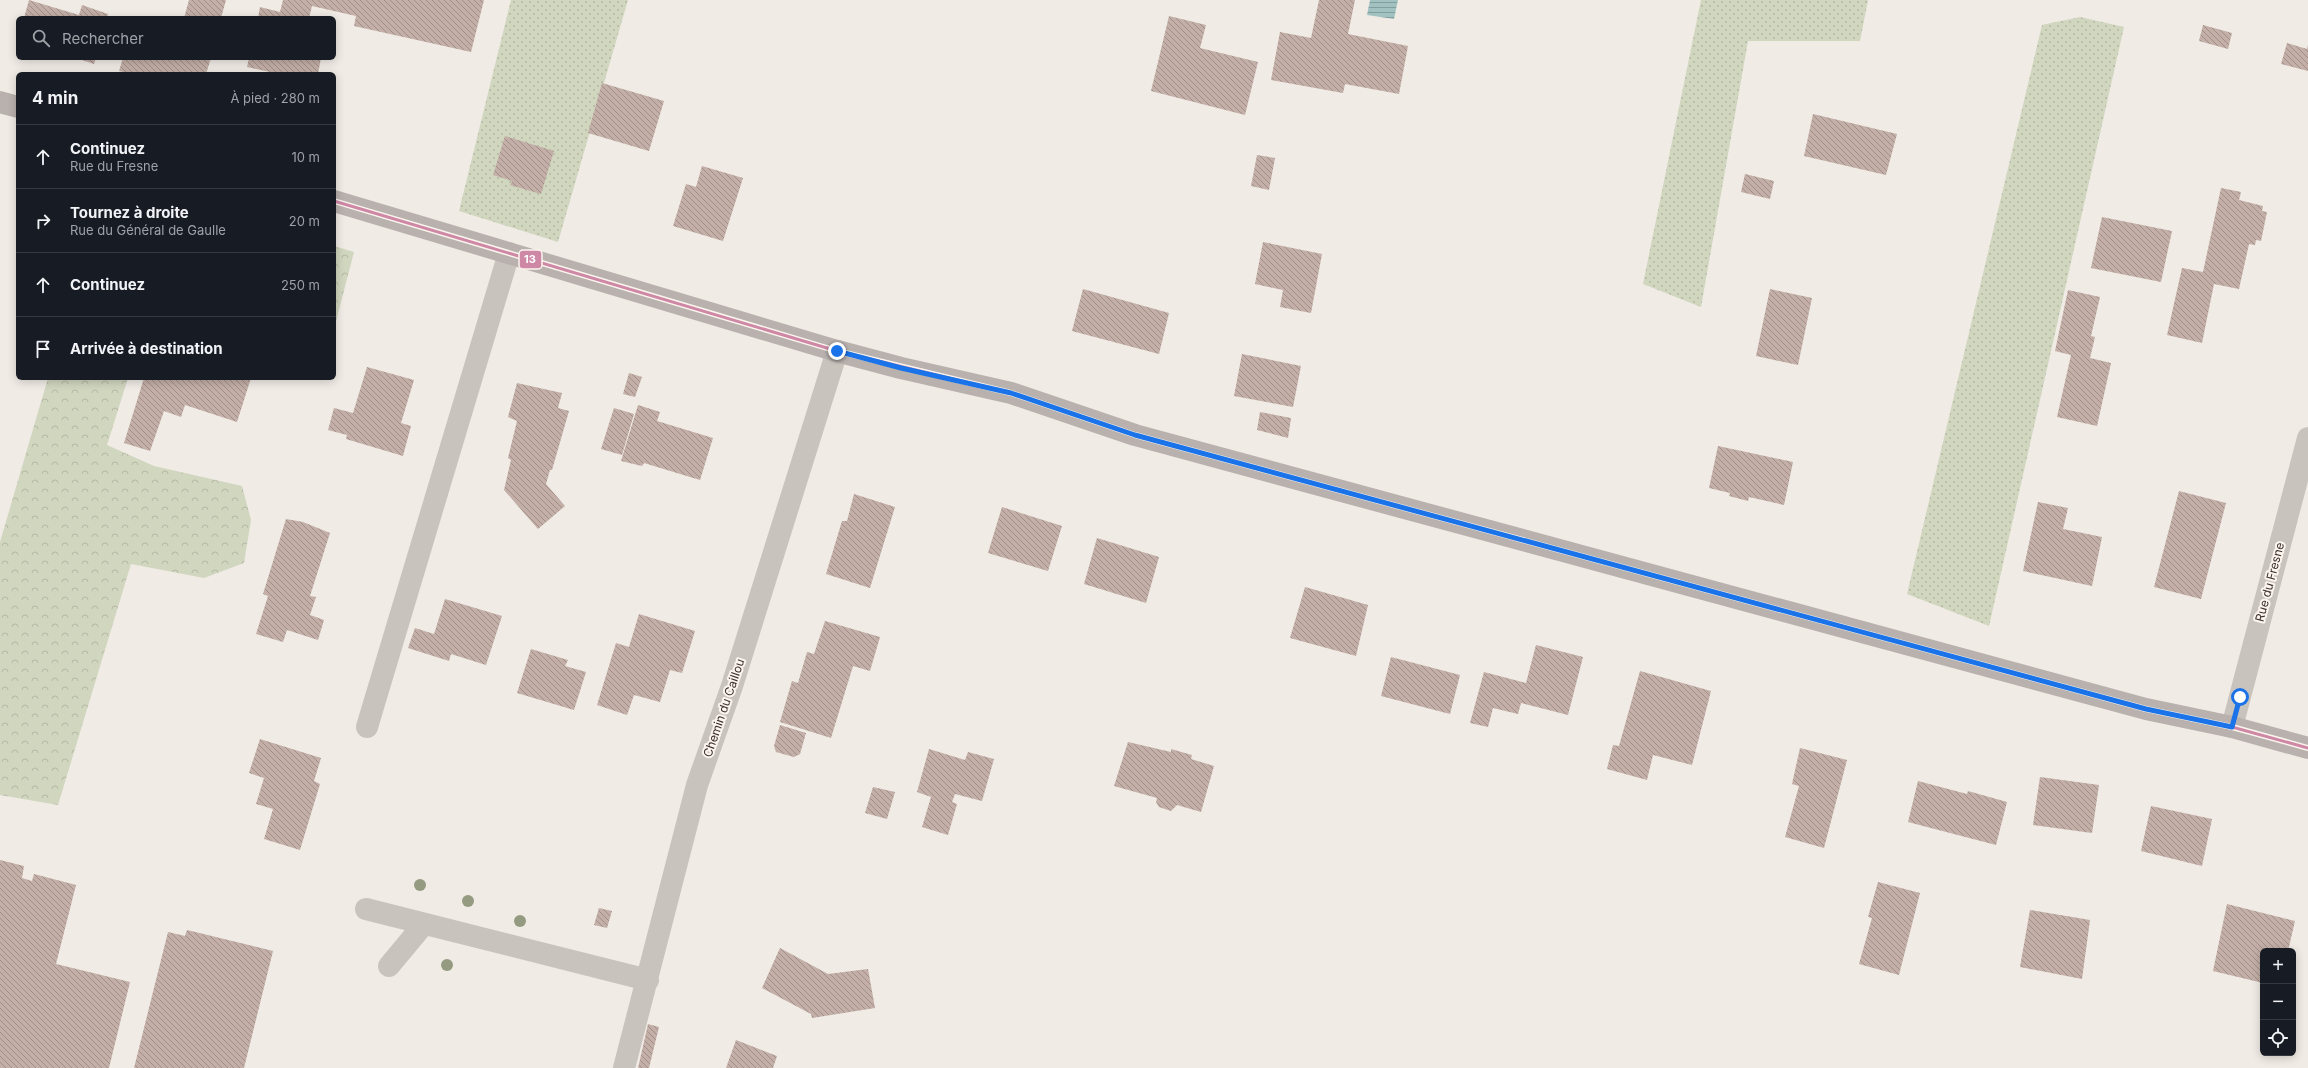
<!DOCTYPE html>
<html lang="fr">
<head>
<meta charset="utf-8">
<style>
  body { margin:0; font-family:Inter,sans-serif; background:#242831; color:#f1f3f6 }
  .controls { position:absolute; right:12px; bottom:12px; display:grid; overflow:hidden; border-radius:6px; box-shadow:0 2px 10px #0003 }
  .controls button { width:36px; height:36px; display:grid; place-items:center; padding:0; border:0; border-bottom:1px solid #363941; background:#171b24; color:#f1f3f6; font:20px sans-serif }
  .stop { position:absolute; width:12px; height:12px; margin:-9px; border:3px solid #1a73e8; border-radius:50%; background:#fff }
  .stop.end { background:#1a73e8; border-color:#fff; box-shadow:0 1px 4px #0008 }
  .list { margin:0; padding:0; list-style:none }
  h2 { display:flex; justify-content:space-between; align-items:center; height:52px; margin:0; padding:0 16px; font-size:17px }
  h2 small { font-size:13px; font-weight:400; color:#9ea1a6 }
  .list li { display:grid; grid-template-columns:26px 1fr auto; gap:12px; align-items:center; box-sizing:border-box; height:64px; padding:0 16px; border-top:1px solid #363941 }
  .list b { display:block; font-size:15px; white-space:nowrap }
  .list p { margin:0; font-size:13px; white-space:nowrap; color:#9ea1a6 }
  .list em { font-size:13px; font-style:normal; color:#9ea1a6 }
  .icon { flex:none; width:22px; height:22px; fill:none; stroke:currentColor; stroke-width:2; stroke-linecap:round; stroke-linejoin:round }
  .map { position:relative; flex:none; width:2308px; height:1068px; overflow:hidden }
  .search { position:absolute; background:#171b24; box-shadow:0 2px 10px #0003; left:16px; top:16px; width:320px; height:44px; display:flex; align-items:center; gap:10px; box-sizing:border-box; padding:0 14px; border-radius:6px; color:#9ea1a6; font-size:15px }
  .panel { position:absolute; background:#171b24; box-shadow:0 2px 10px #0003; left:16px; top:72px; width:320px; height:308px; border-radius:6px }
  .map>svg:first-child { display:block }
</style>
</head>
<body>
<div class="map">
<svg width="2308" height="1068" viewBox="0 0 2308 1068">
  <defs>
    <pattern id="grass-dots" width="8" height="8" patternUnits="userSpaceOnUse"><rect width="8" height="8" fill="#d1d6bf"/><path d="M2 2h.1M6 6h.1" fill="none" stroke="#b4b8a4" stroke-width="1.8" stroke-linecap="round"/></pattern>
    <pattern id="forest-crowns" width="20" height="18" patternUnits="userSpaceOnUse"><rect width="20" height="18" fill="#d1d6bf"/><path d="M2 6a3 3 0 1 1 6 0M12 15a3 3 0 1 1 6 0" fill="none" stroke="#b4b8a4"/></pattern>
    <pattern id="water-rules" width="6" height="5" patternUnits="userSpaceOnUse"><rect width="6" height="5" fill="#a1c2c1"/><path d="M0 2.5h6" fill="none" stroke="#849e9d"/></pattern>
    <pattern id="building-back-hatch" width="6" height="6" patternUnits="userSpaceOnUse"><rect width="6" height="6" fill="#c3afa7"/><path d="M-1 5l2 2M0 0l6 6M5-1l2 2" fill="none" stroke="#a08f88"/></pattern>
  </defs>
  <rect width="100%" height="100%" fill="#f0ebe5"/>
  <!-- grass -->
  <path fill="url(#grass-dots)" d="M 511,0 L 628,0 L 558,242 L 459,211 Z
    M 1701,0 L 1868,0 L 1860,41 L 1748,41 L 1701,307 L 1643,284 Z
    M 2080,17 L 2124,27 L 1989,626 L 1907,594 L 2042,25 Z"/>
  <!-- forest -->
  <path fill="url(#forest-crowns)" d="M 334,246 L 354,252 L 334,329 Z
    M 48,378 L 128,378 L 107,445 L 154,466 L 242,486 L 251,520 L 244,563 L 204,578 L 131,564 L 58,805 L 0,795 L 0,542 Z"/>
  <!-- water -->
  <path fill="url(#water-rules)" d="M 1370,0 L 1398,0 L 1394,19 L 1367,15 Z"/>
  <!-- building -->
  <path fill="url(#building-back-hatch)" d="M 29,0 L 79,15 L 82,5 L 108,14 L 107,18 L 24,18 Z
    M 189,0 L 226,0 L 221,18 L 184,18 Z
    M 283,0 L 484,0 L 471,52 L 354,26 L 356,16 L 312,6 L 309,18 L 258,18 L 260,7 L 280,12 Z
    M 1319,0 L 1355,0 L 1348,34 L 1408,46 L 1399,94 L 1345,84 L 1343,93 L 1271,80 L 1280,32 L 1311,38 Z
    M 1169,16 L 1206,25 L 1200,48 L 1258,62 L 1245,115 L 1151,91 Z
    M 2203,25 L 2232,33 L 2228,49 L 2199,41 Z
    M 2287,43 L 2307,49 L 2308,45 L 2308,71 L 2281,64 Z
    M 76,58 L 96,58 L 94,64 Z
    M 123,58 L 211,58 L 206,74 L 132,74 L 119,71 Z
    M 249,58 L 321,58 L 318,74 L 279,74 L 247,67 Z
    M 602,83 L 664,101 L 649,151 L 588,133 Z
    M 1813,114 L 1897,134 L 1886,175 L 1804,156 Z
    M 505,136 L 554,151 L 541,194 L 510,185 L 512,181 L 493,175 Z
    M 1257,155 L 1275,158 L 1269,190 L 1251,186 Z
    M 702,166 L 743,178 L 723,241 L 673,226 L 686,184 L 696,187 Z
    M 1745,174 L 1774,181 L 1770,199 L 1741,192 Z
    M 2221,188 L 2241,192 L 2239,200 L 2263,206 L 2262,211 L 2267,212 L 2261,241 L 2256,240 L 2255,245 L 2249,244 L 2239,289 L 2214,284 L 2202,343 L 2167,335 L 2182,268 L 2203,272 Z
    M 2102,217 L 2172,231 L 2161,282 L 2091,268 Z
    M 1263,242 L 1322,254 L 1311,313 L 1280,307 L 1283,290 L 1255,284 Z
    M 1083,289 L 1169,313 L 1159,354 L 1072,331 Z
    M 1770,289 L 1812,298 L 1798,365 L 1756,356 Z
    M 2068,290 L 2100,297 L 2091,336 L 2095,337 L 2090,358 L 2111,363 L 2097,426 L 2057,417 L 2071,355 L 2055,351 Z
    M 1242,354 L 1301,366 L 1293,407 L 1234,396 Z
    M 367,367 L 414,380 L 401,423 L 411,426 L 403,456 L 346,439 L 347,435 L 328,430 L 334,408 L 353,413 Z
    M 629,373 L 642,377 L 635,397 L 623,394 Z
    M 144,378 L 251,378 L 237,422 L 185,405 L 181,417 L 164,411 L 150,451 L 124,443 Z
    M 517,383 L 562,393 L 558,408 L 569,411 L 552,470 L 550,470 L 546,484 L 565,506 L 538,529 L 504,490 L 511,460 L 508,458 L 517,421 L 508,417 Z
    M 638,405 L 660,412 L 657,421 L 713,438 L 700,480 L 644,463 L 642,466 L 621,461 Z
    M 614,408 L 634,414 L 622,455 L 601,449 Z
    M 1260,412 L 1291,418 L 1288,438 L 1257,430 Z
    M 1718,446 L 1793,462 L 1784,505 L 1749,497 L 1748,501 L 1729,496 L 1730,493 L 1709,488 Z
    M 2179,491 L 2226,503 L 2201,599 L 2154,587 Z
    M 854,494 L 895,507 L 870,588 L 826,574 L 842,521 L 847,521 Z
    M 2038,502 L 2068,508 L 2063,529 L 2102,537 L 2092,586 L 2023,571 Z
    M 1002,507 L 1062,526 L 1048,571 L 988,553 Z
    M 286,519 L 303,522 L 330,533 L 310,596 L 316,597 L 310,615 L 324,620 L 318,640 L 287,630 L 283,642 L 256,634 L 268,596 L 263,594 Z
    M 1097,538 L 1159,557 L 1146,603 L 1084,584 Z
    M 1305,587 L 1368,605 L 1356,656 L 1290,638 Z
    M 445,599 L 502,616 L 486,665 L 451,654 L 449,661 L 408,648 L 415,628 L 434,634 Z
    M 639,614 L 695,631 L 682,673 L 670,670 L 660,702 L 634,695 L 627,715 L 597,705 L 616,643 L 629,647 Z
    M 825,621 L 880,637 L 870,671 L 853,666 L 831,738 L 780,722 L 792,681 L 798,683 L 807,652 L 814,654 Z
    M 1536,645 L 1583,657 L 1568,715 L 1521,703 L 1518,714 L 1493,708 L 1488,727 L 1470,723 L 1484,672 L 1526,683 Z
    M 531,649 L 568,660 L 565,666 L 586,672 L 574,710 L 517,693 Z
    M 1391,657 L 1460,675 L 1450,714 L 1381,696 Z
    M 1640,671 L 1711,691 L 1692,765 L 1653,755 L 1647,780 L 1607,769 L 1613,745 L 1619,746 Z
    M 780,725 L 806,733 L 800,754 L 794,757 L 776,752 L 774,746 Z
    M 260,739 L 321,758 L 314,781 L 320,784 L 300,850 L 264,839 L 273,809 L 256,804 L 264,778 L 249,773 Z
    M 1128,742 L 1171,752 L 1171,749 L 1192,755 L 1191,759 L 1214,766 L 1201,812 L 1177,805 L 1171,811 L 1159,807 L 1156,802 L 1157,798 L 1114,786 Z
    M 1800,748 L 1847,760 L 1824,848 L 1785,837 L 1799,786 L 1792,784 Z
    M 929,749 L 965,760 L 968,752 L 994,759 L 982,801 L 955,794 L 952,802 L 957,804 L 948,835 L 922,827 L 931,797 L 917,792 Z
    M 2040,777 L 2099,785 L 2092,833 L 2033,825 Z
    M 1918,781 L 1967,794 L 1968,791 L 2007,802 L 1996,845 L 1908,822 Z
    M 873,787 L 895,792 L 887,819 L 865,813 Z
    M 2151,806 L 2212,819 L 2202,866 L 2141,851 Z
    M 0,860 L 24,866 L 22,878 L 32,881 L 34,874 L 76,885 L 56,964 L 130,982 L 109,1068 L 0,1068 Z
    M 1878,882 L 1920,893 L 1899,975 L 1859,964 L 1872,918 L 1868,917 Z
    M 2227,904 L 2295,921 L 2288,951 L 2263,951 L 2263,983 L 2213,971 Z
    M 599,908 L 612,911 L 607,928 L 594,925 Z
    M 2030,910 L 2090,920 L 2082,979 L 2020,967 Z
    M 187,930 L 273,951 L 244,1068 L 134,1068 L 168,932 L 185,936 Z
    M 780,948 L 828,974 L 868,969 L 875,1008 L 812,1018 L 811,1014 L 762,988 Z
    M 648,1024 L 659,1027 L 649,1068 L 638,1068 Z
    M 736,1040 L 777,1056 L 773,1068 L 726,1068 Z"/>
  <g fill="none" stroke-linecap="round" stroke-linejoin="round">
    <!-- minor -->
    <path stroke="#c9c3be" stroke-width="22" d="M 367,727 L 509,253
      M 2232,727 L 2308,438
      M 366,909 L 648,980
      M 389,966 L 424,924
      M 624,1068 L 697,785 L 732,686 L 837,351"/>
    <!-- major -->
    <path stroke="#b8b1ad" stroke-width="22" d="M 0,102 L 18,107
      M 334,201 L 837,351 L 901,368 L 1011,393 L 1135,435 L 2146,709 L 2232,727 L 2308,748"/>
    <!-- bus-1 casing -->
    <g stroke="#fbf5ee" stroke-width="6">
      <path id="bus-1" d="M 334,201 L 837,351 L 1011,393 L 1135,435 L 2146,709 L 2232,727 L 2308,748"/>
    </g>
    <!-- bus-1 -->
    <use href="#bus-1" stroke="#ce88a6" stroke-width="3"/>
  </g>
  <!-- trees -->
  <g fill="#959b80">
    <circle cx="420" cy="885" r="6"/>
    <circle cx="468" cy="901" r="6"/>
    <circle cx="520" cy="921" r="6"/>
    <circle cx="447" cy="965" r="6"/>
  </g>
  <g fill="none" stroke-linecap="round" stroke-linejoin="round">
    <!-- route -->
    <path stroke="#1a73e8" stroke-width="5" d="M 837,351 L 901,368 L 1011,393 L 1135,435 L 2146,709 L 2232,727 L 2240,697"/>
  </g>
  <g text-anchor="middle" stroke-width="4" stroke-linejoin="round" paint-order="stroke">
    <!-- street labels -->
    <g font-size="12" fill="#3b302b" stroke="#fbf5ee">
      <text transform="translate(2270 582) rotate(-75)" y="4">Rue du Fresne</text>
      <text transform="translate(724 708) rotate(-71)" y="4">Chemin du Caillou</text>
    </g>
  </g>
  <rect stroke="#fbf5ee" stroke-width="1.5" x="519" y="250" width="23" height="19" rx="4" fill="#ce88a6"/>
  <g font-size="11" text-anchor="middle" font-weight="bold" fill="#fff">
    <text x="530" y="263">13</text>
  </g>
</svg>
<div class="controls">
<button>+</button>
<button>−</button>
<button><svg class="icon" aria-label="locate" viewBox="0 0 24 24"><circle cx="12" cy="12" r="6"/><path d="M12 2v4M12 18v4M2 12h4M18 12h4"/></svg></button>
</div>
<div class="stop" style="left:2240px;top:697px"></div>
<div class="stop end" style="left:837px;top:351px"></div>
<div class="search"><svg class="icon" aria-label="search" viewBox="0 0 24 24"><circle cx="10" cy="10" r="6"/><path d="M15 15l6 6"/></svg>Rechercher</div>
<section class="panel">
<h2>4 min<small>À pied · 280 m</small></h2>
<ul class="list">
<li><svg class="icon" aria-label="ahead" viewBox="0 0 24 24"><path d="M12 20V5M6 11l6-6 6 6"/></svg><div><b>Continuez</b><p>Rue du Fresne</p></div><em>10 m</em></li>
<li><svg class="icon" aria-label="right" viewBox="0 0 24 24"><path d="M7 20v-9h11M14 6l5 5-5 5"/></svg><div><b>Tournez à droite</b><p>Rue du Général de Gaulle</p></div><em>20 m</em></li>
<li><svg class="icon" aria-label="ahead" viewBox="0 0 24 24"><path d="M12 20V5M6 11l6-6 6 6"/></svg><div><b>Continuez</b></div><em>250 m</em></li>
<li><svg class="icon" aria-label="arrive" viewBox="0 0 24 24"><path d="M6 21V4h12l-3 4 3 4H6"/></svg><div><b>Arrivée à destination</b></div></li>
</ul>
</section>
</div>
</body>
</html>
